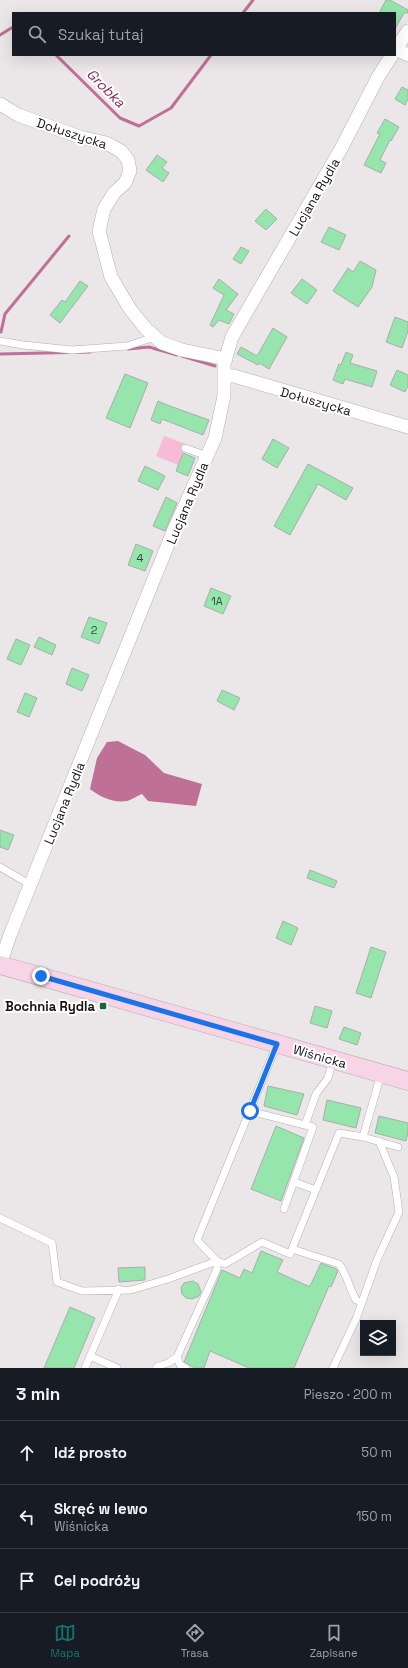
<!DOCTYPE html>
<html lang="pl">
<head>
<meta charset="utf-8">
<style>
  body { margin:0; font-family:"Space Grotesk",sans-serif; background:#242831; color:#f1f3f6 }
  .controls { position:absolute; right:12px; bottom:12px; display:grid; overflow:hidden; border-radius:0px; box-shadow:0 4px 16px #0002 }
  .controls button { width:36px; height:36px; display:grid; place-items:center; padding:0; border:0; border-bottom:1px solid #363941; background:#171b24; color:#f1f3f6; font:20px sans-serif }
  .stop { position:absolute; width:12px; height:12px; margin:-9px; border:3px solid #1a73e8; border-radius:50%; background:#fff }
  .stop.end { background:#1a73e8; border-color:#fff; box-shadow:0 1px 4px #0008 }
  .list { margin:0; padding:0; list-style:none }
  h2 { display:flex; justify-content:space-between; align-items:center; height:52px; margin:0; padding:0 16px; font-size:17px }
  h2 small { font-size:13px; font-weight:400; color:#9ea1a6 }
  .list li { display:grid; grid-template-columns:26px 1fr auto; gap:12px; align-items:center; box-sizing:border-box; height:64px; padding:0 16px; border-top:1px solid #363941 }
  .list b { display:block; font-size:15px; white-space:nowrap }
  .list p { margin:0; font-size:13px; white-space:nowrap; color:#9ea1a6 }
  .list em { font-size:13px; font-style:normal; color:#9ea1a6 }
  .icon { flex:none; width:22px; height:22px; fill:none; stroke:currentColor; stroke-width:2; stroke-linecap:round; stroke-linejoin:round }
  .map { position:relative; flex:none; width:408px; height:1368px; overflow:hidden }
  .search { position:absolute; background:#171b24; box-shadow:0 4px 16px #0002; left:12px; right:12px; top:12px; height:44px; display:flex; align-items:center; gap:10px; box-sizing:border-box; padding:0 14px; border-radius:0px; color:#9ea1a6; font-size:15px }
  .sheet { height:244px; background:#171b24 }
  nav { display:flex; justify-content:space-around; align-items:center; box-sizing:border-box; height:56px; border-top:1px solid #363941; background:#171b24; font-size:11px; color:#9ea1a6 }
  nav a { display:grid; justify-items:center; gap:2px }
  nav .on { color:#0f766e }
  .map>svg:first-child { display:block }
</style>
</head>
<body>
<div class="map">
<svg width="408" height="1368" viewBox="0 0 408 1368">
  <rect width="100%" height="100%" fill="#ebe6e8"/>
  <!-- green -->
  <path fill="#f7bad7" d="M 164,436 L 186,444 L 178,465 L 156,456 Z"/>
  <!-- water -->
  <path fill="#be7097" d="M 118,741 L 145,755 L 164,773 L 202,784 L 196,806 L 148,801 L 142,794 C 137,796 131,800 127,801 C 113,803 100,797 90,789 L 97,758 L 107,742 Z"/>
  <g fill="none" stroke-linecap="round" stroke-linejoin="round">
    <!-- stream -->
    <path stroke="#be7097" stroke-width="3" d="M 243,13 L 253,0
      M 0,35 L 13,27
      M 56,55 L 120,118 L 139,126 L 171,108 L 211,55
      M 1,332 L 5,314 L 69,236
      M 128,349 L 149,347 L 177,355
      M 0,354 L 90,352
      M 182,356 L 215,366"/>
  </g>
  <!-- building -->
  <path fill="#96e5ad" stroke="#a9aeaa" d="M 386,0 L 390,0 L 408,10 L 408,13 L 404,13 L 395,29 L 395,13 L 379,13 Z
    M 402,87 L 408,90 L 408,99 L 405,105 L 395,99 Z
    M 385,119 L 399,127 L 391,141 L 390,140 L 380,160 L 386,163 L 381,173 L 364,165 L 380,134 L 377,133 Z
    M 157,155 L 167,162 L 162,168 L 169,173 L 163,182 L 146,170 Z
    M 266,209 L 277,219 L 266,230 L 255,221 Z
    M 329,227 L 346,235 L 339,250 L 321,242 Z
    M 241,247 L 249,251 L 241,264 L 233,259 Z
    M 360,261 L 376,270 L 372,287 L 358,307 L 333,291 L 348,268 L 353,272 Z
    M 219,279 L 238,294 L 226,310 L 234,314 L 229,324 L 219,320 L 213,327 L 210,325 L 224,295 L 213,288 Z
    M 302,279 L 317,290 L 307,304 L 291,293 Z
    M 80,281 L 88,286 L 60,323 L 50,315 L 62,300 L 65,302 Z
    M 395,317 L 408,322 L 408,331 L 402,348 L 386,342 Z
    M 273,328 L 287,337 L 269,369 L 259,363 L 258,365 L 237,354 L 241,347 L 257,356 Z
    M 346,352 L 353,355 L 350,363 L 377,371 L 372,387 L 345,379 L 343,384 L 333,380 L 339,364 L 341,365 Z
    M 397,370 L 408,375 L 408,386 L 405,392 L 390,385 Z
    M 125,374 L 148,383 L 130,428 L 106,418 Z
    M 158,401 L 167,405 L 209,420 L 203,435 L 162,419 L 160,424 L 151,420 Z
    M 273,439 L 289,448 L 277,468 L 262,459 Z
    M 183,453 L 195,458 L 188,476 L 176,471 Z
    M 308,464 L 353,488 L 346,500 L 318,484 L 290,535 L 274,526 Z
    M 145,466 L 165,476 L 158,490 L 138,481 Z
    M 166,497 L 177,503 L 165,531 L 153,526 Z
    M 136,544 L 153,551 L 145,571 L 128,565 Z
    M 211,588 L 231,596 L 223,614 L 204,606 Z
    M 89,617 L 107,623 L 99,644 L 81,637 Z
    M 39,637 L 56,645 L 52,655 L 34,647 Z
    M 16,639 L 30,645 L 21,665 L 7,659 Z
    M 72,668 L 89,675 L 82,691 L 66,684 Z
    M 222,690 L 240,698 L 234,710 L 217,701 Z
    M 25,693 L 37,698 L 29,717 L 17,712 Z
    M 0,830 L 14,835 L 8,850 L 0,847 Z
    M 310,870 L 337,881 L 334,888 L 307,878 Z
    M 283,921 L 298,928 L 291,945 L 276,938 Z
    M 371,947 L 386,952 L 371,998 L 356,993 Z
    M 315,1006 L 332,1011 L 327,1028 L 310,1023 Z
    M 344,1027 L 361,1033 L 357,1045 L 339,1039 Z
    M 268,1086 L 304,1094 L 297,1115 L 264,1106 Z
    M 327,1100 L 361,1108 L 356,1128 L 323,1120 Z
    M 379,1116 L 408,1123 L 408,1132 L 406,1141 L 375,1133 Z
    M 276,1126 L 304,1138 L 281,1201 L 251,1189 Z
    M 261,1251 L 283,1260 L 277,1272 L 308,1286 L 310,1286 L 321,1263 L 336,1269 L 338,1271 L 331,1287 L 329,1286 L 294,1368 L 249,1368 L 210,1351 L 204,1368 L 195,1368 L 191,1366 L 184,1362 L 222,1270 L 240,1278 L 244,1269 L 252,1273 Z
    M 145,1267 L 145,1280 L 119,1282 L 118,1268 Z
    M 193,1281 L 198,1284 L 201,1292 L 199,1296 L 192,1299 L 186,1298 L 182,1294 L 181,1288 L 184,1283 Z
    M 70,1307 L 95,1318 L 74,1368 L 44,1368 Z"/>
  <g fill="none" stroke-linecap="round" stroke-linejoin="round">
    <!-- service casing -->
    <g stroke="#b5b0b2" stroke-width="8">
      <path id="service" d="M 0,341 L 23,345 L 72,350 L 127,346 L 155,337
        M 185,448 L 207,456
        M 0,867 L 31,885
        M 249,1111 L 305,1125 L 316,1094 L 328,1078 L 333,1060
        M 363,1137 L 398,1147
        M 294,1182 L 316,1190
        M 284,1209 L 313,1127 L 305,1125
        M 0,1218 L 52,1243 L 57,1282 L 82,1291 L 131,1290 L 168,1279 L 217,1261 L 225,1264 L 262,1242 L 290,1254 L 339,1133 L 363,1137 L 381,1074
        M 292,1249 L 339,1264 C 346,1273 350,1289 356,1300 L 362,1302
        M 90,1356 L 117,1368
        M 177,1357 L 180,1365 L 186,1368
        M 85,1368 L 119,1289
        M 156,1368 L 158,1366 L 168,1363 L 177,1357 L 217,1269 L 217,1261 L 197,1240 L 277,1044
        M 333,1368 L 356,1319 L 377,1260 L 399,1212 L 394,1177 L 379,1141"/>
    </g>
    <!-- minor casing -->
    <g stroke="#b5b0b2" stroke-width="14">
      <path id="minor" d="M 396,49 L 408,55
        M 395,50 L 408,31
        M 0,104 L 18,115 L 80,137 L 106,143 L 121,151 L 128,160 L 130,171 L 125,183 L 114,193 L 104,209 L 99,231 L 111,277 L 130,309 L 146,329 L 162,343 L 182,350 L 226,359
        M 224,376 L 234,376 L 408,427
        M 0,965 L 10,935 L 60,811 L 173,532 L 215,438 L 224,396 L 224,364 L 232,337 L 342,147 L 378,77 L 392,55"/>
    </g>
    <!-- secondary casing -->
    <g stroke="#b5b0b2" stroke-width="19">
      <path id="secondary" d="M 0,965 L 408,1081"/>
    </g>
    <!-- service -->
    <use href="#service" stroke="#fff" stroke-width="7"/>
    <!-- minor -->
    <use href="#minor" stroke="#fff" stroke-width="13"/>
    <!-- secondary -->
    <use href="#secondary" stroke="#f8d4e7" stroke-width="18"/>
  </g>
  <g fill="none" stroke-linecap="round" stroke-linejoin="round">
    <!-- route -->
    <path stroke="#1a73e8" stroke-width="5" d="M 41,976 L 277,1044 L 250,1111"/>
  </g>
  <!-- markers -->
  <rect fill="#176939" stroke="#fff" stroke-width="1.5" x="99" y="1002" width="8" height="8" rx="2"/>
  <g text-anchor="middle" stroke-width="4" stroke-linejoin="round" paint-order="stroke">
    <!-- number labels -->
    <g font-size="11" fill="#34473a">
      <text x="140" y="562">4</text>
      <text x="217" y="605">1A</text>
      <text x="94" y="634">2</text>
    </g>
    <!-- street labels -->
    <g font-size="13" fill="#141213" stroke="#fff">
      <text transform="translate(72 133) rotate(18)" y="5">Dołuszycka</text>
      <text transform="translate(314 197) rotate(-60)" y="5">Lucjana Rydla</text>
      <text transform="translate(316 401) rotate(16)" y="5">Dołuszycka</text>
      <text transform="translate(187 503) rotate(-67)" y="5">Lucjana Rydla</text>
      <text transform="translate(64 803) rotate(-68)" y="5">Lucjana Rydla</text>
      <text transform="translate(320 1056) rotate(16)" y="5">Wiśnicka</text>
    </g>
    <!-- poi labels -->
    <g font-size="13" font-weight="bold" fill="#141213" stroke="#fff" text-anchor="end">
      <text x="95" y="1011">Bochnia Rydla</text>
    </g>
    <!-- water labels -->
    <g font-size="14" font-style="italic" fill="#86285e" stroke="#fff">
      <text transform="translate(106 88) rotate(45)" y="5">Grobka</text>
    </g>
  </g>
</svg>
<div class="controls">
<button><svg class="icon" aria-label="layers" viewBox="0 0 24 24"><path d="M12 4l9 5-9 5-9-5zM3 14l9 5 9-5"/></svg></button>
</div>
<div class="stop" style="left:250px;top:1111px"></div>
<div class="stop end" style="left:41px;top:976px"></div>
<div class="search"><svg class="icon" aria-label="search" viewBox="0 0 24 24"><circle cx="10" cy="10" r="6"/><path d="M15 15l6 6"/></svg>Szukaj tutaj</div>
</div>
<section class="sheet">
<h2>3 min<small>Pieszo · 200 m</small></h2>
<ul class="list">
<li><svg class="icon" aria-label="ahead" viewBox="0 0 24 24"><path d="M12 20V5M6 11l6-6 6 6"/></svg><div><b>Idź prosto</b></div><em>50 m</em></li>
<li><svg class="icon" aria-label="left" viewBox="0 0 24 24"><path d="M17 20v-9H6M10 6l-5 5 5 5"/></svg><div><b>Skręć w lewo</b><p>Wiśnicka</p></div><em>150 m</em></li>
<li><svg class="icon" aria-label="arrive" viewBox="0 0 24 24"><path d="M6 21V4h12l-3 4 3 4H6"/></svg><div><b>Cel podróży</b></div></li>
</ul>
</section>
<nav>
<a class="on"><svg class="icon" aria-label="map" viewBox="0 0 24 24"><path d="M3 6l6-2 6 2 6-2v14l-6 2-6-2-6 2zM9 4v14M15 6v14"/></svg>Mapa</a>
<a><svg class="icon" aria-label="directions" viewBox="0 0 24 24"><path d="M12 3l9 9-9 9-9-9zM9 14v-3h6M13 9l2 2-2 2"/></svg>Trasa</a>
<a><svg class="icon" aria-label="saved" viewBox="0 0 24 24"><path d="M7 4h10v16l-5-4-5 4z"/></svg>Zapisane</a>
</nav>
</body>
</html>
